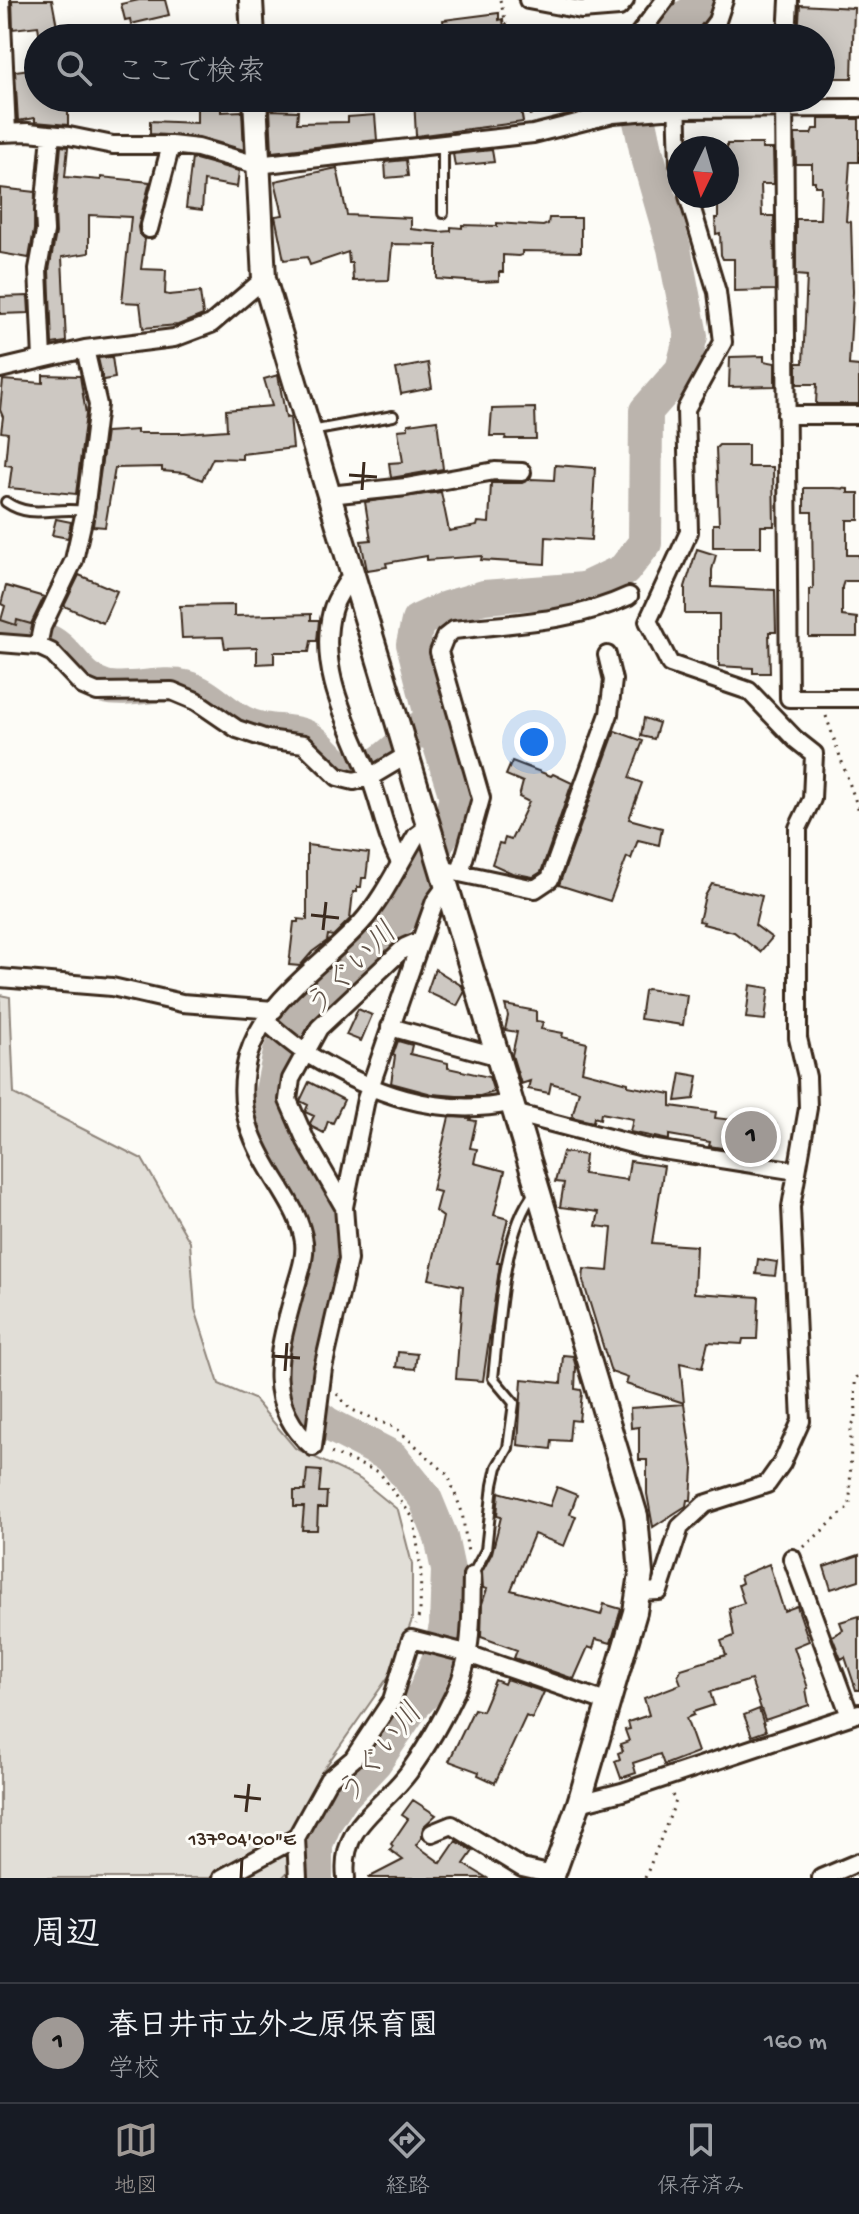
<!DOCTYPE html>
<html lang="ja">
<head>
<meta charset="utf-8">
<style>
  body { margin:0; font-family:"Gochi Hand","Klee One",sans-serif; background:#242831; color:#f1f3f6 }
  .compass { position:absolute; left:667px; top:136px; width:72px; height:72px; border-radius:50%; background:#171b24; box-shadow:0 4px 20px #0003; rotate:185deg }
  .you { position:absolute; left:534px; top:742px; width:28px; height:28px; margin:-20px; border:6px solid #fff; border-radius:50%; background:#1a73e8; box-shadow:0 0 0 12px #1a73e833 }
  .badge { display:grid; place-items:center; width:52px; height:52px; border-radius:50%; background:#9f9995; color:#111; font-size:26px; font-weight:700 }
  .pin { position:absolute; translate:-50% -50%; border:4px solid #fff; box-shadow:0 2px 8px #0006 }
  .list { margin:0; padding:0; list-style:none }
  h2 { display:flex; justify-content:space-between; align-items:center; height:104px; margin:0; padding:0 32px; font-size:34px }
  h2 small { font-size:26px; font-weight:400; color:#9ea1a6 }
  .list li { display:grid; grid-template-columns:52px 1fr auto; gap:24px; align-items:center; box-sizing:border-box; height:120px; padding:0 32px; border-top:2px solid #363941 }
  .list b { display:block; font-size:30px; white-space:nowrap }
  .list p { margin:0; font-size:26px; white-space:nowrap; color:#9ea1a6 }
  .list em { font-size:26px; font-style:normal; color:#9ea1a6 }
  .icon { flex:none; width:44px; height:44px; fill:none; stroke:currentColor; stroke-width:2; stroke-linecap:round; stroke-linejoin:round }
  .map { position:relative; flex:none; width:859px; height:1878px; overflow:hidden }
  .search { position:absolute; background:#171b24; box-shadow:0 4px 20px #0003; left:24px; right:24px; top:24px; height:88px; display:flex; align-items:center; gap:20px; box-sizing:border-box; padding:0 28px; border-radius:44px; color:#9ea1a6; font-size:30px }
  .sheet { height:224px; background:#171b24 }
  nav { display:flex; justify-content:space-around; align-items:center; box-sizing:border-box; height:112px; border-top:2px solid #363941; background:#171b24; font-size:22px; color:#9ea1a6 }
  nav a { display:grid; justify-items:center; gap:4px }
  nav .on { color:#9f9995 }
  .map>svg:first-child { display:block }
</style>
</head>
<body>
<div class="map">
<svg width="859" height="1878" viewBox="0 0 859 1878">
  <rect width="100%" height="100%" fill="#fdfcf7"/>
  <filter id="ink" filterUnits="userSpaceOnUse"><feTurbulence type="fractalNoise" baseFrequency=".0125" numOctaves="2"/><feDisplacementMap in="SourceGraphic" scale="16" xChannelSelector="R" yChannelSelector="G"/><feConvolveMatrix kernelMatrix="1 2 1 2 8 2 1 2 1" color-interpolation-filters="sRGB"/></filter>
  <g filter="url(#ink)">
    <!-- green -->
    <path fill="#e1ded7" stroke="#8e847a" stroke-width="2" d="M 0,995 L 10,997 L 14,1094 L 142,1159 L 190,1242 L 195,1309 L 219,1384 L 254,1399 L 295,1448 L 360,1479 L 398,1510 L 412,1564 L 412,1620 L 393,1670 L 317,1779 L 301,1858 L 282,1878 L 0,1878 Z"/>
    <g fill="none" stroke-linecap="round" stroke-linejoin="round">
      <!-- river -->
      <path stroke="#bbb4ad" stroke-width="34" d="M 663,38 L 673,23 L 694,12 L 699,0
        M 0,636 C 14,637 30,636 43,639 C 69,647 76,679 105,687 C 128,693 160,681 185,687 C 206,692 223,712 242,722 C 263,733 282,729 302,735 C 324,742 335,778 362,771 C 388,763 408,735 431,720
        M 316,1878 L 316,1844 L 326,1821 L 341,1798 L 375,1762 L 411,1708 L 424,1694 L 439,1658 L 446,1626 L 448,1570 L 441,1537 L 425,1498 L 392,1457 L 326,1423 L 308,1409 L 297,1391 L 302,1355 L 327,1248 L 315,1198 L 281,1140 L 270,1100 L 280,1052 L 291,1028 L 398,920 L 415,894 L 422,873 L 451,817 L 456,797 L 432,720 L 413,644 L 418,621 L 446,608 L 484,597 L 584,589 L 624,570 L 645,543 L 646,411 L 682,370 L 691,336 L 674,248 L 647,154 L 635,98"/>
    </g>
    <!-- building -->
    <path fill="#cdc8c2" stroke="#3b2a1e" stroke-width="2" d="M 12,0 L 52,0 L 59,37 L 40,38 L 38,26 L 13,29 Z
      M 139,0 L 165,0 L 169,15 L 131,24 L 130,19 L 125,20 L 121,4 Z
      M 800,5 L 854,8 L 852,78 L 821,78 L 821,38 L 798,36 Z
      M 499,13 L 499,20 L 503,19 L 505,38 L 445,38 L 443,20 Z
      M 38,68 L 38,98 L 68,98 L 68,125 L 35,122 L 35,118 L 18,121 L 15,71 Z
      M 414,98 L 437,98 L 437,103 L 450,102 L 450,104 L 492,98 L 519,98 L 523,122 L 416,136 Z
      M 221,103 L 221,112 L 242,111 L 244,150 L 199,137 L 150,134 L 150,121 L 197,123 L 197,104 Z
      M 270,110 L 298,111 L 297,123 L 348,122 L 348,117 L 375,115 L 377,140 L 272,152 Z
      M 819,119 L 859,119 L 859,162 L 850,162 L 846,221 L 851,222 L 853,292 L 849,365 L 859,366 L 859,404 L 816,404 L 817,384 L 797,384 L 797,363 L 803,363 L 807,276 L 796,275 L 796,219 L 820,219 L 821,186 L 815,186 L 815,181 L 812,181 L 812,164 L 796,164 L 795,134 L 811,134 L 813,129 L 819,129 Z
      M 727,144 L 762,144 L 762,149 L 773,149 L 774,184 L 761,184 L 762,216 L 774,216 L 775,290 L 734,291 L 734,259 L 723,259 L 721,255 L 720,233 L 716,234 L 715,218 L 718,218 L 718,196 L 727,196 Z
      M 61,146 L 68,147 L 65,177 L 101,180 L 101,177 L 150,182 L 138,227 L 139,233 L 145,239 L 141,269 L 166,270 L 165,294 L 169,295 L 200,292 L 203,315 L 178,325 L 143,328 L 140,303 L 122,302 L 131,217 L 89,215 L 89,253 L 62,257 L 66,342 L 52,344 L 49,270 L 56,233 L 55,211 Z
      M 492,150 L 494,162 L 455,166 L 453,154 Z
      M 192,158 L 239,171 L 237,187 L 204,181 L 202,210 L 186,208 Z
      M 406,160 L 408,176 L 386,178 L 385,162 Z
      M 337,168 L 347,215 L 411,218 L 411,229 L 439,232 L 451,231 L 451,227 L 462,228 L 462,225 L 497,226 L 497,223 L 543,226 L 548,224 L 549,218 L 581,218 L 581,252 L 522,251 L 522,255 L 518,256 L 503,255 L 503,272 L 499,272 L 499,281 L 481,282 L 437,279 L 437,245 L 392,244 L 389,280 L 353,281 L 352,263 L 349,263 L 348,252 L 310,265 L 307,257 L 284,260 L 275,216 L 283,215 L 275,181 Z
      M 0,188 L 35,192 L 34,230 L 29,258 L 0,253 Z
      M 28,296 L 29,313 L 0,314 L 0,297 Z
      M 764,356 L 764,361 L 775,363 L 775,386 L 729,387 L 730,357 Z
      M 112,357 L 115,378 L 103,380 L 98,358 Z
      M 428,363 L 432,388 L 401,394 L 396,369 Z
      M 43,375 L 80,376 L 86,414 L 76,494 L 9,488 L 12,466 L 5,465 L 8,433 L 1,432 L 3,417 L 0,410 L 3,380 L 43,383 Z
      M 278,375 L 286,418 L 290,417 L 293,448 L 242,454 L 242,459 L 213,458 L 202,480 L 185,473 L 162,471 L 162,467 L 115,468 L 105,527 L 93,526 L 106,432 L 137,430 L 137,433 L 184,433 L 227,430 L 226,410 L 272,406 L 264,379 Z
      M 535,408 L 536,439 L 505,439 L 506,436 L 490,436 L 492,409 Z
      M 437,420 L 443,469 L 391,478 L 389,463 L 403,462 L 398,430 L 408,429 L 408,424 Z
      M 719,445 L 748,445 L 748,467 L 773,467 L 774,526 L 761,526 L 761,547 L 713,547 L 713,524 L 719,524 L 716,448 Z
      M 555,465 L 595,468 L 591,540 L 546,537 L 545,564 L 481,560 L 482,556 L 427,560 L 427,556 L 386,563 L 387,567 L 367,570 L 361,541 L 371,540 L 365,502 L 441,492 L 449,531 L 477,526 L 478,522 L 489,523 L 491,483 L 522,483 L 530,479 L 554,480 Z
      M 804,488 L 834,488 L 848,489 L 848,493 L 859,493 L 859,520 L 847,520 L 847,555 L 859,555 L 859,581 L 844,581 L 842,587 L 842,616 L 857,618 L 857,637 L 809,637 L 809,589 L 813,589 L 812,512 L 804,512 Z
      M 56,519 L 71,522 L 68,538 L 52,535 Z
      M 697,549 L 716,555 L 712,570 L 712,587 L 775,590 L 776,632 L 769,632 L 770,673 L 753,673 L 753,668 L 719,666 L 719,614 L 685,614 L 685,587 Z
      M 79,575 L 117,591 L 103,623 L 64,606 Z
      M 6,586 L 44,597 L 31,624 L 17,620 L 16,625 L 1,620 L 5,606 L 1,604 Z
      M 234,605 L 234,616 L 311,614 L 311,620 L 319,620 L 317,641 L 311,641 L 309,652 L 274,652 L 274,663 L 257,664 L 257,647 L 225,648 L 223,637 L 182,638 L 180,606 Z
      M 644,718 L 659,723 L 654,739 L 641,736 Z
      M 615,731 L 643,741 L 629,778 L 642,783 L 629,819 L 662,828 L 659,845 L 638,840 L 631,859 L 627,857 L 610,901 L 559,885 Z
      M 512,761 L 551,776 L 553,774 L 572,783 L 541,872 L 533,877 L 512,873 L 492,864 L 499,843 L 503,844 L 505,838 L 511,840 L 529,802 L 519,797 L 523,782 L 506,775 Z
      M 307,845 L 369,853 L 366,878 L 362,878 L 361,887 L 357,887 L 357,892 L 353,892 L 350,919 L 333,936 L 328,935 L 327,941 L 312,952 L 300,966 L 289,965 L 294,922 L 298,922 L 298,919 L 307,920 Z
      M 712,884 L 762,896 L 755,925 L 772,938 L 760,952 L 734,932 L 703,924 L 704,922 L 699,921 L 705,896 Z
      M 435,969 L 462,986 L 464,993 L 457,1006 L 427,992 Z
      M 750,985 L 769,988 L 765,1020 L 746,1018 Z
      M 647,989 L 687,995 L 683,1025 L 640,1019 L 644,991 Z
      M 505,1005 L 536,1011 L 536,1021 L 543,1022 L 541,1029 L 563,1033 L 562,1037 L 587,1043 L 582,1071 L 628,1083 L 628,1086 L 671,1094 L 671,1106 L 716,1112 L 715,1118 L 776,1125 L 772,1156 L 709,1146 L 710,1142 L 669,1135 L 669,1140 L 630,1132 L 633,1119 L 601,1113 L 600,1119 L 594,1117 L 593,1122 L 572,1117 L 579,1091 L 551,1083 L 549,1093 L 528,1089 L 530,1081 L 521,1084 L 512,1055 L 517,1032 L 505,1030 L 508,1016 Z
      M 358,1009 L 372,1015 L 361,1041 L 346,1035 Z
      M 398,1041 L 412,1045 L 410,1054 L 448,1063 L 448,1068 L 489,1077 L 494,1092 L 480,1096 L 457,1096 L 432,1094 L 391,1083 L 395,1056 L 393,1055 Z
      M 681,1073 L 698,1076 L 694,1099 L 676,1101 Z
      M 309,1082 L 344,1100 L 333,1123 L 328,1121 L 324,1133 L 312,1127 L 310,1123 L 314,1116 L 305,1112 L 308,1105 L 300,1101 Z
      M 449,1117 L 471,1118 L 470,1120 L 476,1121 L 470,1148 L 477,1149 L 474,1163 L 505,1171 L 494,1215 L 508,1219 L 497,1263 L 500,1263 L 483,1381 L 456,1379 L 463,1286 L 429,1279 L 443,1217 L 435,1211 L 440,1192 L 432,1190 Z
      M 563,1152 L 585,1155 L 583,1174 L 627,1180 L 630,1161 L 664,1166 L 652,1243 L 696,1246 L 694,1293 L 759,1297 L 757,1339 L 743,1339 L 742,1344 L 708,1342 L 702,1368 L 680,1363 L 684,1403 L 626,1384 L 628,1378 L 611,1372 L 583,1281 L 584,1269 L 608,1271 L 612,1228 L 596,1226 L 599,1212 L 560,1207 L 564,1183 L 555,1182 Z
      M 758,1259 L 777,1262 L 775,1276 L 756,1274 Z
      M 398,1352 L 417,1354 L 415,1369 L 396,1367 Z
      M 563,1355 L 573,1356 L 576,1367 L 575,1389 L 581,1390 L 582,1393 L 579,1421 L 571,1420 L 569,1441 L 552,1440 L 551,1449 L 518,1445 L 522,1379 L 561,1383 Z
      M 684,1404 L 693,1468 L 691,1500 L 687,1500 L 686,1506 L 653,1527 L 647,1494 L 647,1460 L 639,1460 L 639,1427 L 631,1428 L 630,1408 Z
      M 307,1470 L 321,1471 L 319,1492 L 327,1492 L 326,1508 L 318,1508 L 317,1530 L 302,1530 L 304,1507 L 294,1507 L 294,1491 L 305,1491 Z
      M 557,1487 L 577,1495 L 570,1514 L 576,1516 L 564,1546 L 534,1534 L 511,1590 L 601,1615 L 604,1604 L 621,1609 L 611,1643 L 596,1639 L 593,1649 L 588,1647 L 574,1679 L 514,1658 L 517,1650 L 481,1637 L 482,1604 L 487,1589 L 483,1588 L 482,1572 L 492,1553 L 501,1517 L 497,1516 L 499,1492 L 550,1506 Z
      M 859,1555 L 859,1580 L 831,1589 L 824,1567 Z
      M 769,1564 L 784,1611 L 797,1606 L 809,1641 L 794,1647 L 808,1688 L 806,1689 L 809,1705 L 765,1720 L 751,1680 L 710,1692 L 714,1705 L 693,1712 L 694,1715 L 686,1718 L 698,1752 L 664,1765 L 660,1754 L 633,1763 L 636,1773 L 621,1778 L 615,1761 L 620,1759 L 618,1753 L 623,1751 L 620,1744 L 629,1741 L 625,1730 L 630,1729 L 628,1722 L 649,1715 L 644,1698 L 681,1684 L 678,1676 L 681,1669 L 726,1655 L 721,1641 L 734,1636 L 729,1608 L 744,1603 L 738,1585 L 742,1583 L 740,1576 Z
      M 859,1616 L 859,1690 L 856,1690 L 845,1657 L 841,1659 L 832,1636 L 843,1630 L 840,1622 Z
      M 506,1679 L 544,1692 L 532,1719 L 526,1716 L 495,1783 L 478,1775 L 479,1772 L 449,1761 L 474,1709 L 482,1711 L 495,1680 L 504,1684 Z
      M 759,1709 L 766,1731 L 752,1736 L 744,1715 Z
      M 413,1800 L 436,1815 L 423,1827 L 422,1837 L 416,1845 L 441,1863 L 456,1841 L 473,1851 L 464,1864 L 487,1878 L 368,1878 L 403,1860 L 390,1850 L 393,1846 L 391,1844 L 408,1819 L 402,1815 Z"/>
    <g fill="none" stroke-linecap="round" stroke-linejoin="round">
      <!-- lane casing -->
      <g stroke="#3b2a1e" stroke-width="14">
        <path id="lane" d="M 443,145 L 443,213
          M 311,431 L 393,416
          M 6,502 C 32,520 54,506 84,511
          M 472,1576 L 486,1550 L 493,1485 L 497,1467 L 508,1448 L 514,1403 L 493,1378 C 499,1327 502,1231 535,1192"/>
      </g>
      <!-- street casing -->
      <g stroke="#3b2a1e" stroke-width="22">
        <path id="street" d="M 1,0 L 7,132
          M 528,0 L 581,10 L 619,7 L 625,0
          M 636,38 L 665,0
          M 704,38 L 717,21 L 724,0
          M 787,38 L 789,0
          M 677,98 L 679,164
          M 784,98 L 789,698 L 859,698
          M 613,114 L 615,98
          M 0,133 L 28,132 L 69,136 L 113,145 L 171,145 L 198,148 L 257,165 L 533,134 L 613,114 L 676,109 L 859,108
          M 149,229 L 171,145
          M 42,359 L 38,269 L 45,231 L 44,211 L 51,135
          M 0,369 L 85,349 L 174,338 L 211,324 L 264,279
          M 786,415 L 859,415
          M 329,495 L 406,487 L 495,471 L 522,472
          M 352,573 C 346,585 335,598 332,611 C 317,669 348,724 369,775 C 381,804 385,835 400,862
          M 0,643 L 38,646 L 51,652 L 83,686 L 97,692 L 172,691 L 196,701 L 237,729 L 267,739 L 304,744 L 338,777 L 354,781 L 370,777 L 407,755
          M 38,646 L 42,627 L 74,560 L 85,511 L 98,405 L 85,349
          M 450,871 L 535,889 L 550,879 L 609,714 L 613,680 L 607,655
          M 460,873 L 481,798 L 439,652 L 445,637 L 454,630 C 515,623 573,622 629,596
          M 0,978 L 112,987 L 182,1003 L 274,1010
          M 265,1021 C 279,1032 294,1046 309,1055 C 371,1093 437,1118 510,1103
          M 390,1027 L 496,1056
          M 514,1113 L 643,1147 L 797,1171
          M 344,1207 L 306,1141 L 288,1100 L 291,1079 L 319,1028 L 405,947 L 421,940
          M 313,1447 C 260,1403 280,1346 295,1290 C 299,1275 306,1258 304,1242 C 301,1221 291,1205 280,1187 C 253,1144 234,1109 248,1056 C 265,999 323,965 361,923 C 383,899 399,864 416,836 L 428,827
          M 313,1447 L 323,1368 L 348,1260 L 344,1207 L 366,1099 L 421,940 L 435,901 L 446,886
          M 792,1558 L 850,1716
          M 638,1592 L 659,1591 L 680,1527 L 705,1504 L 767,1484 L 782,1463 L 801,1421 L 791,1207 L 808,1108 L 807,1077 L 798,1038 L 798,828 L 812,799 L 814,754 L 795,739 L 749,691 L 670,664 L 648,621 L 689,532 L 686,409 L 723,342 L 717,292 L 688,196
          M 579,1803 L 622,1792 L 859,1713
          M 432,1833 L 452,1825 L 522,1868 L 553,1875
          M 296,1838 L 298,1878
          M 222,1878 L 296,1838 L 328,1780 L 353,1759 L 392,1700 L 411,1639 L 462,1652 L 609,1703
          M 346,1878 C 340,1824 381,1810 409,1772 C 427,1747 443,1719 456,1691 C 473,1654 471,1616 472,1576
          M 821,1878 L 859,1862"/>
      </g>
      <!-- secondary casing -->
      <g stroke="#3b2a1e" stroke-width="28">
        <path id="secondary" d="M 251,0 L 253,38
          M 255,98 L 264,279 L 636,1516 L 641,1574 L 635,1612 L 579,1803 L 552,1878"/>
      </g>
      <!-- path -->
      <path stroke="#3b2a1e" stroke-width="3" stroke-dasharray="2 6" stroke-linecap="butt" d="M 500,0 L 510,38
        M 527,98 L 531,118
        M 826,716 L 859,811
        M 337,1394 L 350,1409 L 396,1428 L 448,1475 L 462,1512 L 468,1553
        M 331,1453 L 379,1472 L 414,1519 L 421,1571 L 420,1612 L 416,1624
        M 804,1547 L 850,1506 L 851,1427 L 856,1418 L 855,1379 L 859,1375
        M 645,1878 L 676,1801 L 672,1795"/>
      <!-- lane -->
      <use href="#lane" stroke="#fdfcf7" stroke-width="8"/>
      <!-- street -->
      <use href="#street" stroke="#fdfcf7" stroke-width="16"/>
      <!-- secondary -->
      <use href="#secondary" stroke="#fdfcf7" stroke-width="22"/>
    </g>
  </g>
  <!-- ticks -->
  <path fill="none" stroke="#3b2a1e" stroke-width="3" d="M 349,475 L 377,477M 362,490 L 364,462M 311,915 L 339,918M 323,930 L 326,902M 272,1356 L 300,1358M 285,1371 L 287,1343M 234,1796 L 261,1799M 246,1812 L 249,1784M 241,1878 L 242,1858"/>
  <g text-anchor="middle" stroke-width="6" stroke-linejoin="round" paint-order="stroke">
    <!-- water labels -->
    <g font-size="30" font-style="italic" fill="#615349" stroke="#fdfcf7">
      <text transform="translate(349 969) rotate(-46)" y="10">うぐい川</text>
      <text transform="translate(378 1753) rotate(-52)" y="10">うぐい川</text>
    </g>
  </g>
  <g font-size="20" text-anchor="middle" fill="#3b2a1e" stroke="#fdfcf7" stroke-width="6" stroke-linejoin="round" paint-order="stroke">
    <text x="242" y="1845">137°04'00"E</text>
  </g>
</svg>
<svg class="compass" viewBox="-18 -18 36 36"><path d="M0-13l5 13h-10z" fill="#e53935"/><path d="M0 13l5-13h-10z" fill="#9ea1a6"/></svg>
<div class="you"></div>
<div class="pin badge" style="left:751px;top:1137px">1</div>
<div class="search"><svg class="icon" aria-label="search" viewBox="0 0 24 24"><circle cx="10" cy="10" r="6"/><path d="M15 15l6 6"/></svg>ここで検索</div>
</div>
<section class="sheet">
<h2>周辺<small></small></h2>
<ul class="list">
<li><span class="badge">1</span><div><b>春日井市立外之原保育園</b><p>学校</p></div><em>160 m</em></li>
</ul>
</section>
<nav>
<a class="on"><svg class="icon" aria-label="map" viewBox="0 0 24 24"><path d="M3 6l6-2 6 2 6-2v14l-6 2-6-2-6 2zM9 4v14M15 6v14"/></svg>地図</a>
<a><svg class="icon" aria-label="directions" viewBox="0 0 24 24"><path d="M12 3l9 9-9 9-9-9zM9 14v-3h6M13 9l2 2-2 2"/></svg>経路</a>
<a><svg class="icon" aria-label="saved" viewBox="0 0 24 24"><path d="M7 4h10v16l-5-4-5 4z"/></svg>保存済み</a>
</nav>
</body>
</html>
